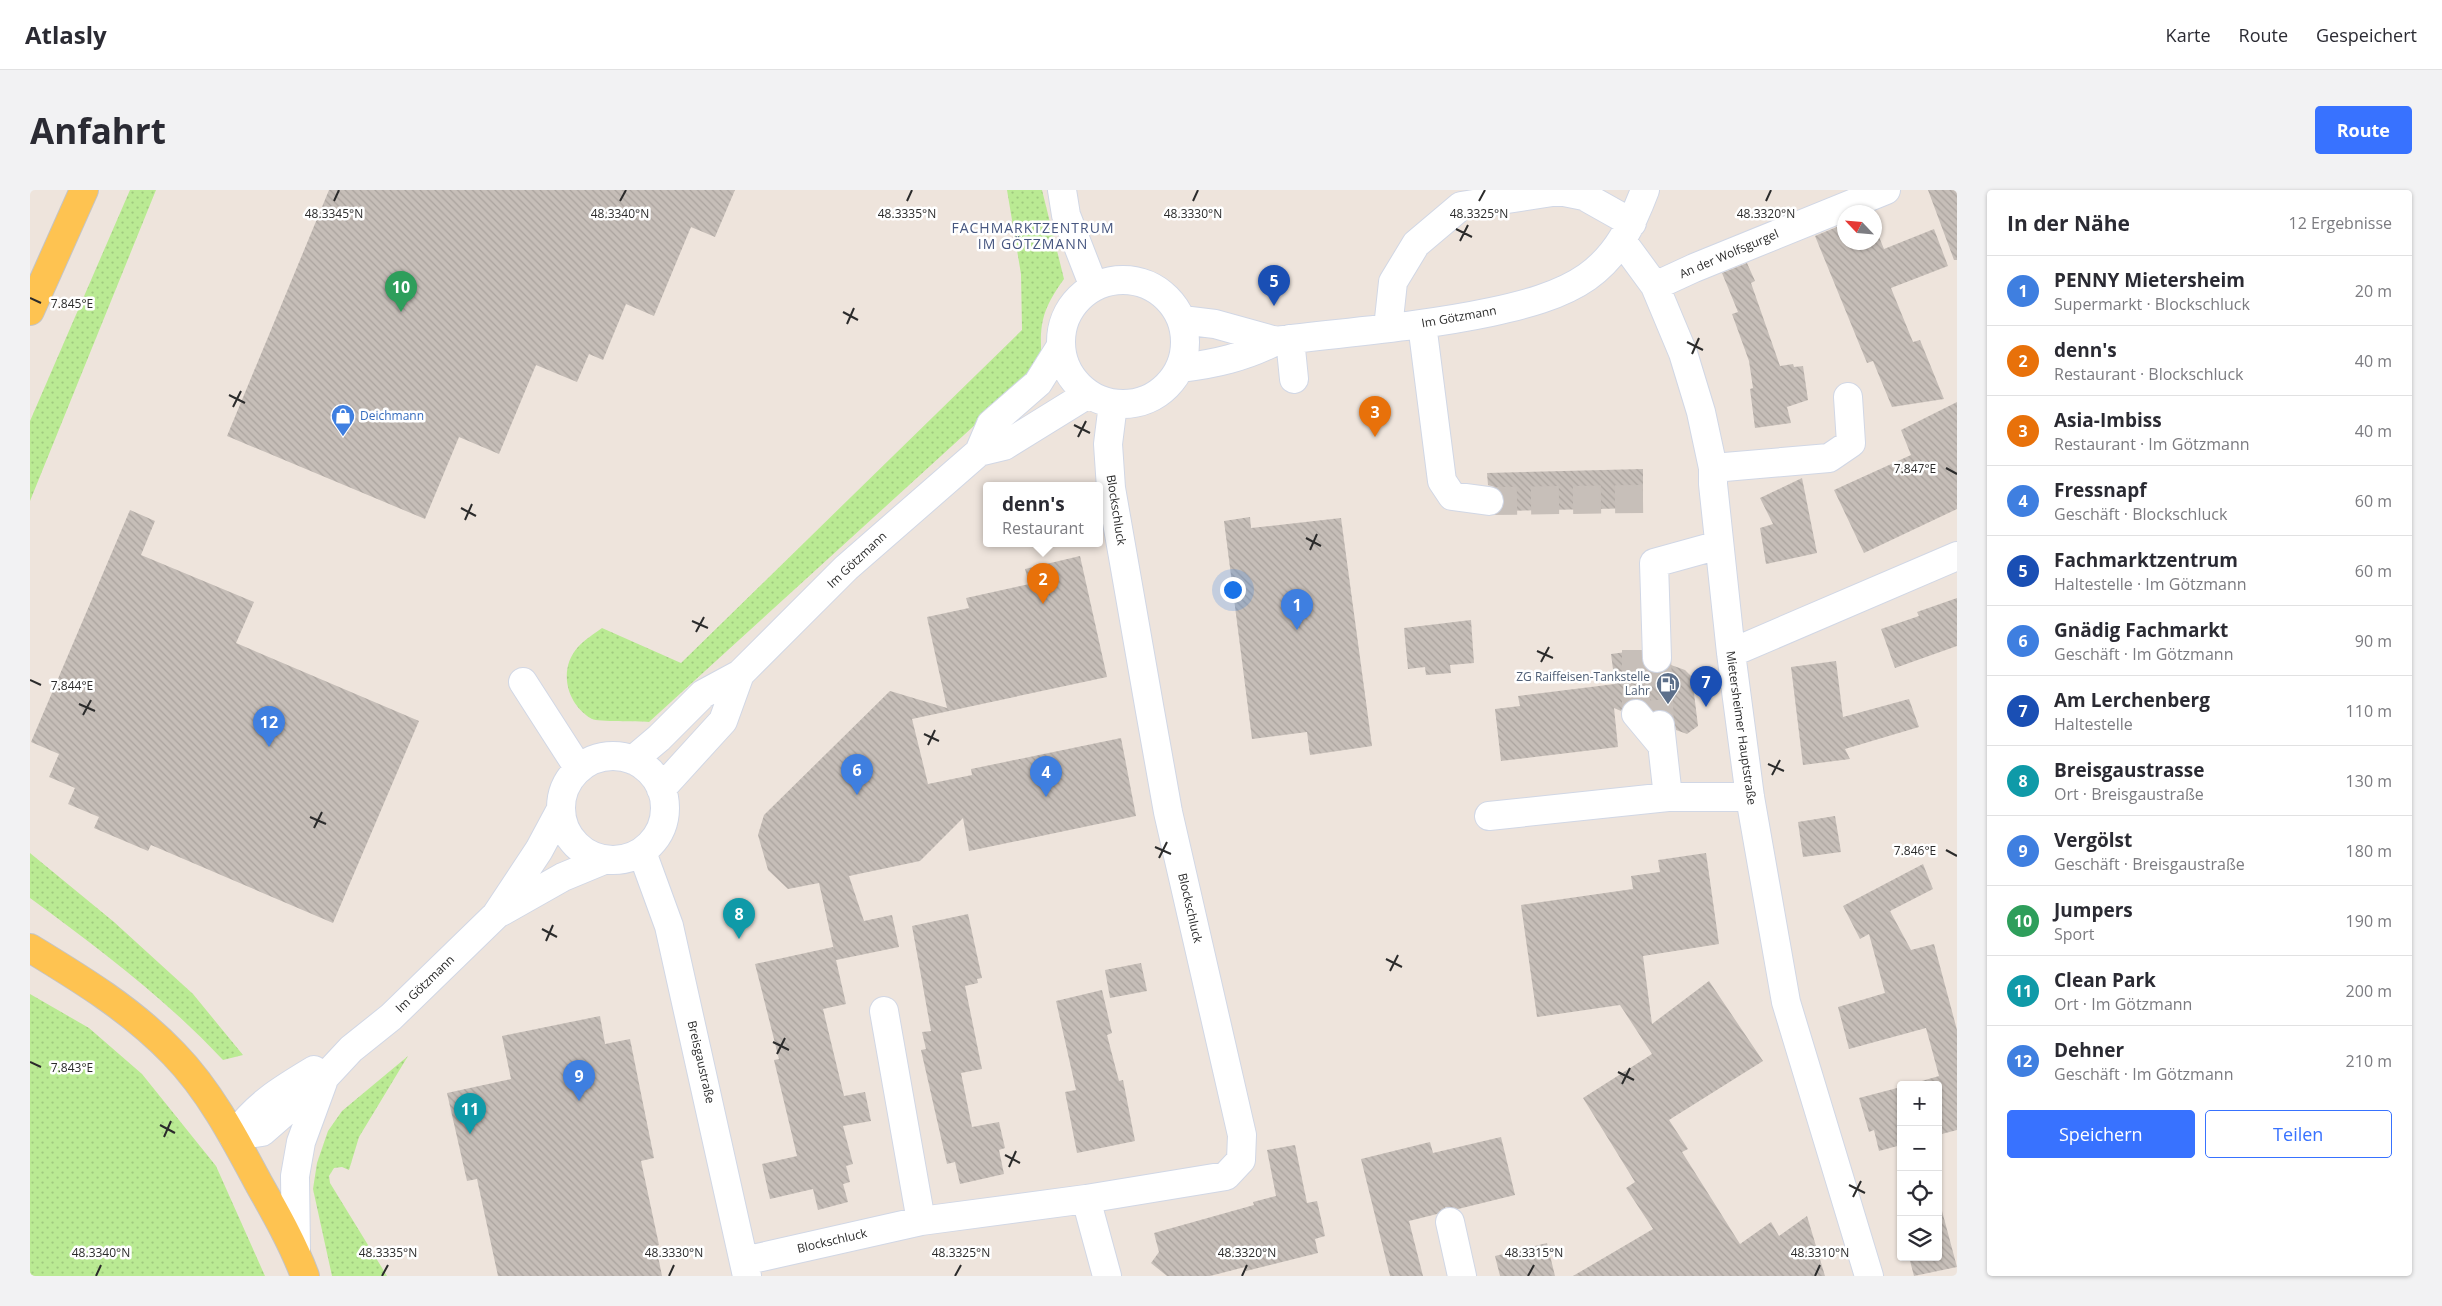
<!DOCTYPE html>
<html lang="de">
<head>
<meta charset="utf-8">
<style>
  body { margin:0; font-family:"Open Sans",sans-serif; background:#f2f2f3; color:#2b2b33 }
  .controls { position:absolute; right:15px; bottom:15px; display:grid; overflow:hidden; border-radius:5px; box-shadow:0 1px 4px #0004 }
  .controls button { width:45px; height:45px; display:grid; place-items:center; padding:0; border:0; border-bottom:1px solid #e1e1e2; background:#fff; color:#2b2b33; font:25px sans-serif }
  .compass { position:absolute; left:1807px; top:15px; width:45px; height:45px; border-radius:50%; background:#fff; box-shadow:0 1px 4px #0004; rotate:296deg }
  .you { position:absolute; left:1202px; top:399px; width:18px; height:18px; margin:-12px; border:4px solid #fff; border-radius:50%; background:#1a73e8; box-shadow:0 0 0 8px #1a73e833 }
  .badge { display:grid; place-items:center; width:32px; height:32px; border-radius:50%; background:#3872ff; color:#fff; font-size:16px; font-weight:700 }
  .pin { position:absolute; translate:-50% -41px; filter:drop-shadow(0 1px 2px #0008) }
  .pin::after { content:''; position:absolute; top:26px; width:18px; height:15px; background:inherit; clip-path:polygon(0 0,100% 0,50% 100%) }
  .popup { position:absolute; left:953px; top:292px; width:120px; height:65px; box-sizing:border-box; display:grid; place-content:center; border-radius:5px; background:#fff; filter:drop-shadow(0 1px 4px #0005); font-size:16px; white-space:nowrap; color:#7c7c81 }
  .popup b { font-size:19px; color:#2b2b33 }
  .popup::after { content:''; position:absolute; left:50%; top:100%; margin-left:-10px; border:10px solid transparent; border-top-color:#fff }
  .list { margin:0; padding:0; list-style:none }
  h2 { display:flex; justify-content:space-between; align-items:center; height:65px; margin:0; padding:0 20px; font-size:21px }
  h2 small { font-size:16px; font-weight:400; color:#7c7c81 }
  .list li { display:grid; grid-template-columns:32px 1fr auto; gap:15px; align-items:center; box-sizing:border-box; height:70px; padding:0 20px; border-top:1px solid #e1e1e2 }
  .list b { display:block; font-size:19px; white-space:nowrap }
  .list p { margin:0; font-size:16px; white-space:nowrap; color:#7c7c81 }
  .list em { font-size:16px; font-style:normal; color:#7c7c81 }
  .actions { display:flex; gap:10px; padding:15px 20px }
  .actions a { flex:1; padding:11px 0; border:1px solid #3872ff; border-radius:5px; text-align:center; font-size:18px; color:#3872ff }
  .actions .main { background:#3872ff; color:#fff }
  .icon { flex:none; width:28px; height:28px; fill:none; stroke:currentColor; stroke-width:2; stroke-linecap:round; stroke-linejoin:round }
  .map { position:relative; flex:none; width:1927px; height:1086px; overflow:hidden; border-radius:5px }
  header { display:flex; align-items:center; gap:30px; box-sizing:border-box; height:70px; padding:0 25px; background:#fff; border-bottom:1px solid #e1e1e2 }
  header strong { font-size:24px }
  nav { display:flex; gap:28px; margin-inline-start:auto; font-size:18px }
  .intro { display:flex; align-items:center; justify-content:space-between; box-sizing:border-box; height:120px; padding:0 30px }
  h1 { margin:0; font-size:35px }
  .button { padding:12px 22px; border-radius:5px; background:#3872ff; color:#fff; font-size:18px; font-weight:700 }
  main { display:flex; gap:30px; padding:0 30px }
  aside { flex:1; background:#fff; border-radius:5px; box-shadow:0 1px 4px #0004 }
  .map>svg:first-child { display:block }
</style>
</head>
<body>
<header>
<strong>Atlasly</strong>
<nav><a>Karte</a><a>Route</a><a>Gespeichert</a></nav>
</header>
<div class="intro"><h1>Anfahrt</h1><a class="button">Route</a></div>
<main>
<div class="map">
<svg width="1927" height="1086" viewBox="0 0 1927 1086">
  <defs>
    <pattern id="green-dots" width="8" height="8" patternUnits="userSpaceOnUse" patternTransform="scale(1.25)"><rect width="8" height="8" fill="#baea93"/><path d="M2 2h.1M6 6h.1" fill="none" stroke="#a0c97f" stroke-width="1.8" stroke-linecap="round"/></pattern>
    <pattern id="building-back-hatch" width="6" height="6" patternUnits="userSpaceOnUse" patternTransform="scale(1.25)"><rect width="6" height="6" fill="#c6beb8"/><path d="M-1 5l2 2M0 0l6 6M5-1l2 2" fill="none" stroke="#aaa39e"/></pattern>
  </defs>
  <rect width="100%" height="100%" fill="#eee4dc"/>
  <!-- green -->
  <path fill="url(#green-dots)" d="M 100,0 L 126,0 L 0,311 L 0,231 Z
    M 977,0 L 1012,0 L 1034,89 C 1011,121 1009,135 1012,174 L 619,532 C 608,531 568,532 562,529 C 536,514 528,479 548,457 C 554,450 564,444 572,438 L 651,473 L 992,140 L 991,84 Z
    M 0,663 L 84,732 L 163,804 L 213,865 L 193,870 C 135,808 68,758 0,708 Z
    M 0,804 L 59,838 L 112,884 L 186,976 L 235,1086 L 0,1086 Z
    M 378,866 L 329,947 L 319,980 L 312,977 L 304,978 L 299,986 L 300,993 L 357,1086 L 302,1086 L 283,999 L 287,973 L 298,941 L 312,921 Z"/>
  <!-- building -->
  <path fill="url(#building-back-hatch)" d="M 299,0 L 705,0 L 685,47 L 661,37 L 624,126 L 596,114 L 573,170 L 559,164 L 547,192 L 506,175 L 469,264 L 429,247 L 395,329 L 197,246 Z
    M 1898,0 L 1927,0 L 1927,70 L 1924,70 Z
    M 1814,34 L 1814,52 L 1844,52 L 1844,35 L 1854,59 L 1904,39 L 1918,76 L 1861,98 L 1883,152 L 1890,150 L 1914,209 L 1862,217 L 1843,171 L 1837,173 L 1785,46 Z
    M 1717,73 L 1725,91 L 1721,93 L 1750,176 L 1763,174 L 1764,177 L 1773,176 L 1778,210 L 1757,217 L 1761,233 L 1725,238 L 1720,199 L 1723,198 L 1719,171 L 1702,124 L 1708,122 L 1692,83 Z
    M 1927,212 L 1927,319 L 1834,363 L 1804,300 L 1881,265 L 1871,240 Z
    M 1613,279 L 1613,318 L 1471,321 L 1474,314 L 1473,305 L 1468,298 L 1458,295 L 1457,283 Z
    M 1772,288 L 1787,363 L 1736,374 L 1730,338 L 1743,334 L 1730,308 Z
    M 100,320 L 125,331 L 111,365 L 224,412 L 206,453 L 389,531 L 303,733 L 121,655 L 118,661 L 64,638 L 69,627 L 38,614 L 45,598 L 19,587 L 29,564 L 1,552 Z
    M 1220,327 L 1221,338 L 1311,328 L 1342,556 L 1280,565 L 1277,542 L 1222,549 L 1194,331 Z
    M 1050,366 L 1077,487 L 882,529 L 898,594 L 942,585 L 941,579 L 1091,548 L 1106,626 L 939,661 L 933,628 L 890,671 L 819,686 L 834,731 L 862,725 L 869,757 L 806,770 L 816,814 L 793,819 L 814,906 L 835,902 L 841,931 L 813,936 L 823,974 L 816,976 L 820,992 L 813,994 L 818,1012 L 788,1020 L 783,999 L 740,1009 L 732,974 L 767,966 L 744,870 L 749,869 L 725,774 L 803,757 L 804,760 L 789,693 L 758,699 L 738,680 L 728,645 L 734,625 L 860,501 L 917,518 L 897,427 L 939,418 L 936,408 L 999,394 L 995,379 Z
    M 1927,408 L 1927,456 L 1865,478 L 1851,439 L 1889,426 L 1887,422 Z
    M 1441,430 L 1444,473 L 1420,475 L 1421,483 L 1396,485 L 1395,477 L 1378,479 L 1374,438 Z
    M 1604,461 L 1611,464 L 1614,476 L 1620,482 L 1628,484 L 1635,481 L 1641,475 L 1655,480 L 1662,487 L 1668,536 L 1657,544 L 1646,540 L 1643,526 L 1637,521 L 1624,521 L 1612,510 L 1603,509 L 1596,512 L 1591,521 L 1584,518 L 1588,557 L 1471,571 L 1465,519 L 1490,516 L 1488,506 L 1585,494 L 1581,464 Z
    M 1806,471 L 1813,527 L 1879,509 L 1889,537 L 1815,559 L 1820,569 L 1773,575 L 1761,477 Z
    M 1805,626 L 1811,662 L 1773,667 L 1768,632 Z
    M 1676,663 L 1689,754 L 1613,766 L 1622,834 L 1679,791 L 1733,871 L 1639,930 L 1658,959 L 1652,962 L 1710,1054 L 1741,1032 L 1749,1046 L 1777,1026 L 1795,1086 L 1543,1086 L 1623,1039 L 1596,998 L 1605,992 L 1553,908 L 1622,864 L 1590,815 L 1507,827 L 1491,715 L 1603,699 L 1601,686 L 1630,682 L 1628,670 Z
    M 1893,674 L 1903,699 L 1860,721 L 1881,760 L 1904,754 L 1927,840 L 1927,940 L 1908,945 L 1908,895 L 1878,895 L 1909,886 L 1896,838 L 1819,859 L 1808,817 L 1855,803 L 1839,744 L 1830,749 L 1813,716 Z
    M 938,724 L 952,788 L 947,789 L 948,793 L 935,796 L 952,879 L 931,883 L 942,937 L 969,932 L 975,958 L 969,960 L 974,984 L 930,994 L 925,972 L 917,974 L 891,860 L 896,859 L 892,842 L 901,841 L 882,736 Z
    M 1111,773 L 1117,801 L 1080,808 L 1075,780 Z
    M 1072,800 L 1082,843 L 1077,845 L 1089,891 L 1093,890 L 1105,951 L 1047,963 L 1035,902 L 1046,900 L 1026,811 Z
    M 570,826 L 575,854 L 600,849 L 624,968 L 611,971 L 629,1055 L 626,1056 L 632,1086 L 468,1086 L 447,989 L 437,991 L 417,903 L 481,889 L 472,846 Z
    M 1871,897 L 1871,955 L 1849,961 L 1844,940 L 1839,942 L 1829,908 Z
    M 1471,947 L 1485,1005 L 1428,1019 L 1416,1017 L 1407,1024 L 1379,1031 L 1393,1086 L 1360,1086 L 1331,969 L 1400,952 L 1403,963 Z
    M 1265,955 L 1277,1013 L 1287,1011 L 1295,1046 L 1285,1049 L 1288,1063 L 1216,1081 L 1215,1077 L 1180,1086 L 1137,1086 L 1121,1073 L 1129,1062 L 1124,1043 L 1224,1015 L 1223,1012 L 1246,1006 L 1237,960 Z
    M 1908,1006 L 1927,1077 L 1884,1086 L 1879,1067 L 1908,1067 Z
    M 1517,1053 L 1525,1086 L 1470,1086 L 1465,1066 Z"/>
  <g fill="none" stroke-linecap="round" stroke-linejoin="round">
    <!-- minor-tunnel -->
    <path stroke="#c7bfb9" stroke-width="28" stroke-dasharray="28 14" stroke-linecap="butt" d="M 1459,311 L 1613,309
      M 1606,460 L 1606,524
      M 1627,468 L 1630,535"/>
    <!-- minor casing -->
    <g stroke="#d1d7e5" stroke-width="30">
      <path id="minor" d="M 1032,0 L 1036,25 L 1064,97
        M 1592,51 L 1625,96 L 1653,163 L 1671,222 L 1683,278 L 1683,294 L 1701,463 L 1720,607 L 1756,812 L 1839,1086
        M1031 152a62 62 0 1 1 124 0a62 62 0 1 1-124 0Z
        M 1625,96 L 1664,78 L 1856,0
        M 1152,130 L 1185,134 L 1246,151
        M 1392,134 L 1412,291 L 1422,306 L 1459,311
        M 1358,138 L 1363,92 L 1386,54 L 1431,16 L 1529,1 L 1554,6 L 1602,33
        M 1260,149 L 1264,189
        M 1150,178 C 1185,174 1215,167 1246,151 C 1318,142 1390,137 1461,122 C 1493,115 1530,106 1557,87 C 1588,65 1602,34 1615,0
        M 949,262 L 974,256 L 1058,204
        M 1683,278 L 1799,268 L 1821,253 L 1818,207
        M 1701,463 L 1927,366
        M 1627,468 L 1624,373 L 1689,355
        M 493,492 L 549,579
        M 1606,524 L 1631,554
        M 1630,535 L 1638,607
        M531 618a52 52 0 1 1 104 0a52 52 0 1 1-104 0Z
        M 603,570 L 629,548 L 673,504 L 710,484 L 816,378 L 949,262 L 961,234 L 1008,193 L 1031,156
        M 631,599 L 693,531 L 710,484
        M 1459,626 L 1638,607 L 1720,607
        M 612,662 L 639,736 L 717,1086
        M 471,722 L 533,687 L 574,670
        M 854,821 L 891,1031
        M 203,946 L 232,942 L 294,888 L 321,859 L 361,827 L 466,725 L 509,660 L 531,619
        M 203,946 C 229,913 249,901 284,880
        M 1056,1009 L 1196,986 L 1211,970 L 1212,945 L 1138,622 L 1120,521 L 1081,298 L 1078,254 L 1083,214
        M 1420,1032 L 1432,1086
        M 266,1061 L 265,986 L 271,952 L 293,892
        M 714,1071 L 891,1031 L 1056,1009 L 1077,1086"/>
    </g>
    <!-- major casing -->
    <g stroke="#c4c4c4" stroke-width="30">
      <path id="major" d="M 0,121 L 54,0
        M 0,758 C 51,789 102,820 144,864 C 180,901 205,949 229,994 C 246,1024 263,1054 275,1086"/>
    </g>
    <!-- minor -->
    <use href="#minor" stroke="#fff" stroke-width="28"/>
    <!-- major -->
    <use href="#major" stroke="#fec351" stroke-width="28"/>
  </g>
  <!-- ticks -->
  <path fill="none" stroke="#2b2b2b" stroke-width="2" d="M 304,11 L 309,0M 590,11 L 596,0M 877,11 L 882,0M 1163,11 L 1168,0M 1449,11 L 1455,0M 1736,11 L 1741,0M 1426,39 L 1442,47M 1430,51 L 1438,35M 0,108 L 11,113M 813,122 L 828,130M 817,134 L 824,118M 1657,152 L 1673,160M 1662,164 L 1669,148M 199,205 L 215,213M 203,217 L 211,201M 1044,235 L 1060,243M 1048,247 L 1056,231M 1916,278 L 1927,284M 431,318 L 446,326M 435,330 L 442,314M 1276,348 L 1291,356M 1280,360 L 1287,344M 662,431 L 678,438M 666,442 L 674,427M 1507,461 L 1523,468M 1511,472 L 1519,457M 0,490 L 11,495M 49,514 L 65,521M 53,525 L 61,510M 894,544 L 909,551M 898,555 L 905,540M 1738,574 L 1754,581M 1742,585 L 1750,570M 280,627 L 296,634M 284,638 L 292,622M 1125,657 L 1141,664M 1916,660 L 1927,666M 1129,668 L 1137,652M 512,739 L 527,747M 516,751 L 523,735M 1356,769 L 1372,777M 1360,781 L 1368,765M 743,852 L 759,860M 747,864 L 755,848M 0,872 L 11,877M 1588,882 L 1604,890M 1592,894 L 1600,878M 130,935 L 145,943M 134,947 L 141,931M 975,965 L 990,973M 979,977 L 986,961M 1819,995 L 1835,1003M 1823,1007 L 1831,991M 66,1086 L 71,1075M 352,1086 L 358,1075M 639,1086 L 644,1075M 925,1086 L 931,1075M 1212,1086 L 1217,1075M 1498,1086 L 1504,1075M 1785,1086 L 1790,1075"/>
  <!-- icons -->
  <defs>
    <g id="shop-pin" transform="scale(1.25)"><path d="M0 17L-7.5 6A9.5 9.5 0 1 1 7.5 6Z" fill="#3f7fe0" stroke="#fff"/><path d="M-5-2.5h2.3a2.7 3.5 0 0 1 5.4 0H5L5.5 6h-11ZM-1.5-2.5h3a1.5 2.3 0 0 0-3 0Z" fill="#fff"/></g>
    <g id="fuel-pin" transform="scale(1.25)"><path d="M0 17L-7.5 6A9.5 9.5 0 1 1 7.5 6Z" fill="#5c6f8a" stroke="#fff"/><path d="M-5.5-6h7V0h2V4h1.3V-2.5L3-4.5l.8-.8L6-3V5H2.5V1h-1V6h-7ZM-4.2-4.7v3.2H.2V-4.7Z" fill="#fff"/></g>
  </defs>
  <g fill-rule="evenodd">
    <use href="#shop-pin" x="313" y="226"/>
    <use href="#fuel-pin" x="1638" y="494"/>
  </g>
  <g text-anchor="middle" stroke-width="5" stroke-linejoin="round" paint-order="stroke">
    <!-- street labels -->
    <g font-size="12" fill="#2b2b2b" stroke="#fff">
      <text transform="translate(1699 64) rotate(-23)" y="4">An der Wolfsgurgel</text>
      <text transform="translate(1429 127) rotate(-10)" y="4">Im Götzmann</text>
      <text transform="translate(1086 320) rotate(81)" y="4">Blockschluck</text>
      <text transform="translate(827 370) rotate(-43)" y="4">Im Götzmann</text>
      <text transform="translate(1711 538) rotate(82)" y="4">Mietersheimer Hauptstraße</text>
      <text transform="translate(1160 718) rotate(77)" y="4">Blockschluck</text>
      <text transform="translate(395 794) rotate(-44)" y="4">Im Götzmann</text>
      <text transform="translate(671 872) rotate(77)" y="4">Breisgaustraße</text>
      <text transform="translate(802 1051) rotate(-13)" y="4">Blockschluck</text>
    </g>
    <!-- shop labels -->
    <g font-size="12" fill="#366cbe" stroke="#fff" text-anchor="start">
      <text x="330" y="230">Deichmann</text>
    </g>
    <!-- service labels -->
    <g font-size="12" fill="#4e5e75" stroke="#fff" text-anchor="end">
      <text x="1620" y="491">ZG Raiffeisen-Tankstelle<tspan x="1620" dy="14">Lahr</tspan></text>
    </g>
    <!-- neighbourhood labels -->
    <g font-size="14" letter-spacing="1" fill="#475780" stroke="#fff">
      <text x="1003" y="43">FACHMARKTZENTRUM<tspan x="1003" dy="16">IM GÖTZMANN</tspan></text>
    </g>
  </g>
  <g font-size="12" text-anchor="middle" fill="#2b2b2b" stroke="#fff" stroke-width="5" stroke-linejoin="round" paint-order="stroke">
    <text x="304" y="28">48.3345°N</text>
    <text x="590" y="28">48.3340°N</text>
    <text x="877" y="28">48.3335°N</text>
    <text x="1163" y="28">48.3330°N</text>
    <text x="1449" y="28">48.3325°N</text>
    <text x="1736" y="28">48.3320°N</text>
    <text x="42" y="118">7.845°E</text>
    <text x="1885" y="283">7.847°E</text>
    <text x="42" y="500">7.844°E</text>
    <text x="1885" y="665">7.846°E</text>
    <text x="42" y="882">7.843°E</text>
    <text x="71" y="1067">48.3340°N</text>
    <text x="358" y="1067">48.3335°N</text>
    <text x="644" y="1067">48.3330°N</text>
    <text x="931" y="1067">48.3325°N</text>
    <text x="1217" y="1067">48.3320°N</text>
    <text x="1504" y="1067">48.3315°N</text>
    <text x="1790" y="1067">48.3310°N</text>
  </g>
</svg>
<div class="controls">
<button>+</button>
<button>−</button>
<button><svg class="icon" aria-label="locate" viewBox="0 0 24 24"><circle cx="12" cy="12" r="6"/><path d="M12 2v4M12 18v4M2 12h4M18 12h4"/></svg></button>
<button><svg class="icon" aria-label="layers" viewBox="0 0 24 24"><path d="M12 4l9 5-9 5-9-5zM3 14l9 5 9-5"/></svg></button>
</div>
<svg class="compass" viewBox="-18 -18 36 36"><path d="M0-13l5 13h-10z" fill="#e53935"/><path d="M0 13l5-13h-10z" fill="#7c7c81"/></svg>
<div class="you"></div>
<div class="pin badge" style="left:1267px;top:440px;background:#3f7fe0">1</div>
<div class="pin badge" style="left:1013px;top:414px;background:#e8710a">2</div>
<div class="popup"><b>denn's</b>Restaurant</div>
<div class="pin badge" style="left:1345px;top:247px;background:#e8710a">3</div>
<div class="pin badge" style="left:1016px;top:607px;background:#3f7fe0">4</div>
<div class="pin badge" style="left:1244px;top:116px;background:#1a4fb4">5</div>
<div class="pin badge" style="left:827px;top:605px;background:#3f7fe0">6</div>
<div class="pin badge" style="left:1676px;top:517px;background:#1a4fb4">7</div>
<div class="pin badge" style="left:709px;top:749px;background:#0f9aa8">8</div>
<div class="pin badge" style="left:549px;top:911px;background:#3f7fe0">9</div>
<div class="pin badge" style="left:371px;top:122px;background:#2e9e5b">10</div>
<div class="pin badge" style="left:440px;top:944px;background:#0f9aa8">11</div>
<div class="pin badge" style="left:239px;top:557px;background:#3f7fe0">12</div>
</div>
<aside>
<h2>In der Nähe<small>12 Ergebnisse</small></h2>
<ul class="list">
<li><span class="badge" style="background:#3f7fe0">1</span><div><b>PENNY Mietersheim</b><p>Supermarkt · Blockschluck</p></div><em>20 m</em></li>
<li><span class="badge" style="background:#e8710a">2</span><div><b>denn's</b><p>Restaurant · Blockschluck</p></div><em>40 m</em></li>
<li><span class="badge" style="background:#e8710a">3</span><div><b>Asia-Imbiss</b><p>Restaurant · Im Götzmann</p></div><em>40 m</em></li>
<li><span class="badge" style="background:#3f7fe0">4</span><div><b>Fressnapf</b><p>Geschäft · Blockschluck</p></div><em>60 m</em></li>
<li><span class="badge" style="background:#1a4fb4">5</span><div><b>Fachmarktzentrum</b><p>Haltestelle · Im Götzmann</p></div><em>60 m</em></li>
<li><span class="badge" style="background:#3f7fe0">6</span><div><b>Gnädig Fachmarkt</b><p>Geschäft · Im Götzmann</p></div><em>90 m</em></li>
<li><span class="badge" style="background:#1a4fb4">7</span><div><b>Am Lerchenberg</b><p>Haltestelle</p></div><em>110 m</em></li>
<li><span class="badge" style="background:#0f9aa8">8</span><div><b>Breisgaustrasse</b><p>Ort · Breisgaustraße</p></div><em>130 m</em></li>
<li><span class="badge" style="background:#3f7fe0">9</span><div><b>Vergölst</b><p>Geschäft · Breisgaustraße</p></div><em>180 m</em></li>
<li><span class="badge" style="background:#2e9e5b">10</span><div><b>Jumpers</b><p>Sport</p></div><em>190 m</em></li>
<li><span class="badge" style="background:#0f9aa8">11</span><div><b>Clean Park</b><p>Ort · Im Götzmann</p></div><em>200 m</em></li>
<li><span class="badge" style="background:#3f7fe0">12</span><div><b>Dehner</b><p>Geschäft · Im Götzmann</p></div><em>210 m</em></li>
</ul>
<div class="actions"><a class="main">Speichern</a><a>Teilen</a></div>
</aside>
</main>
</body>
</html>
